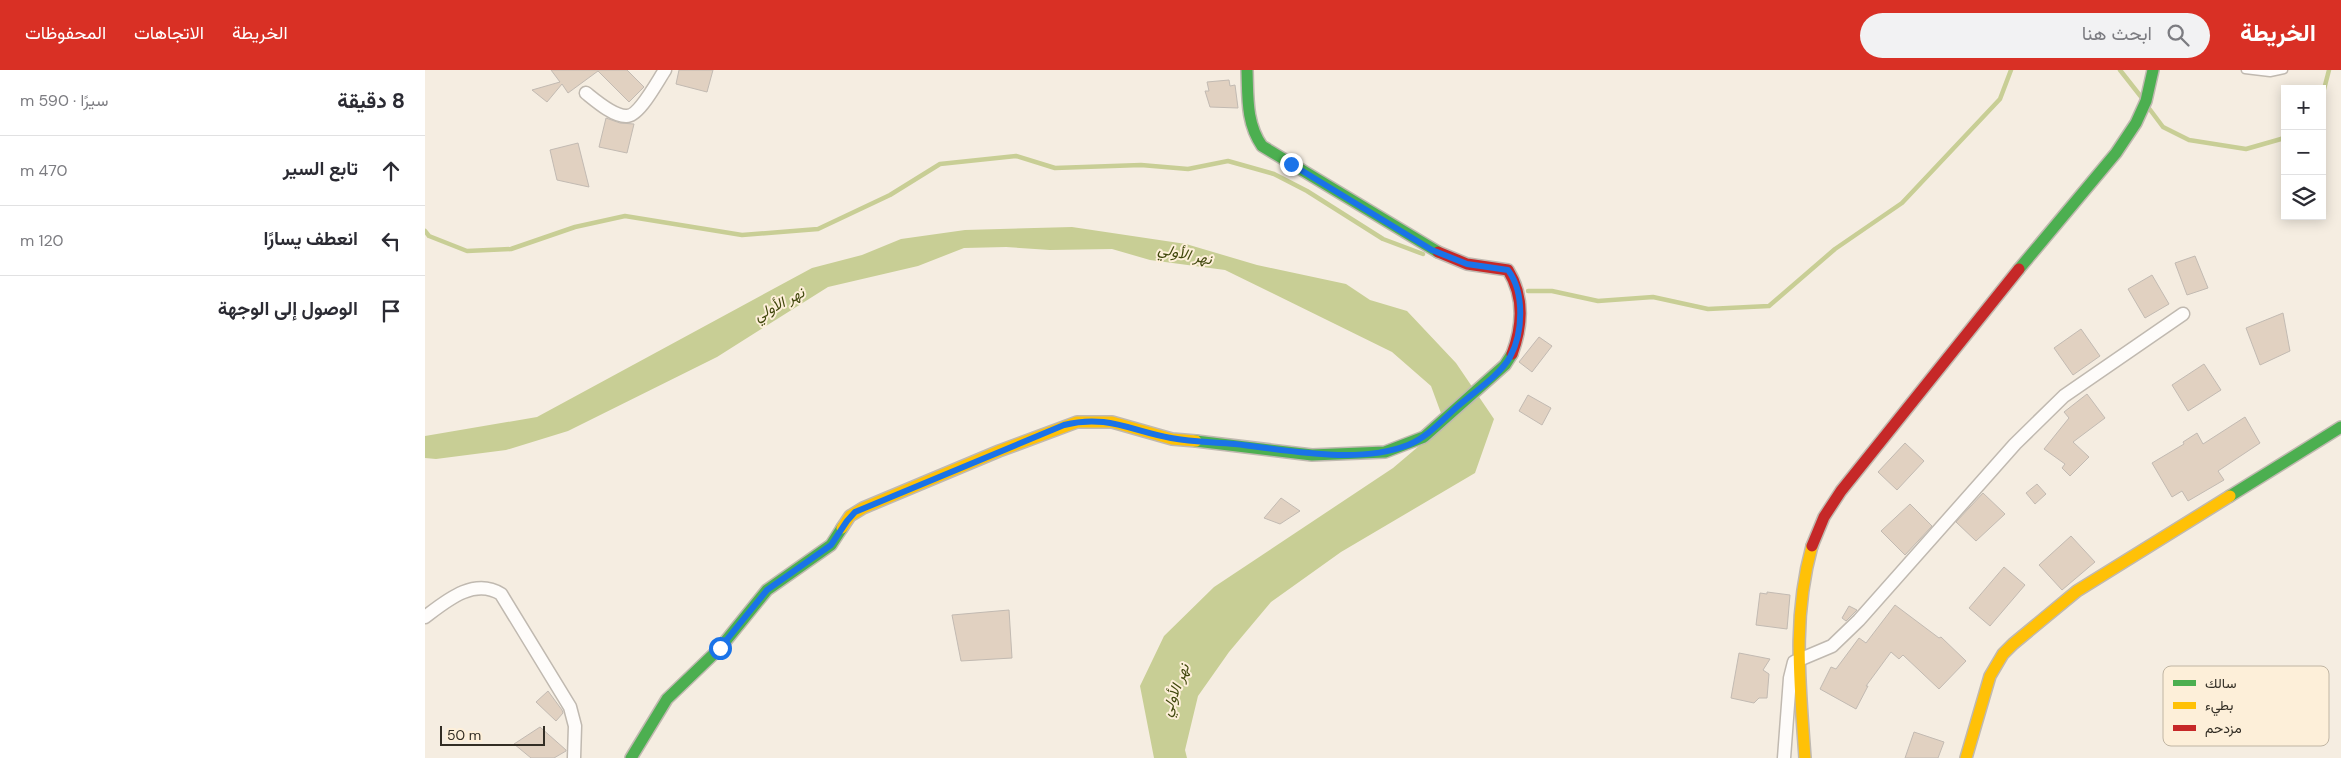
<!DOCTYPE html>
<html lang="ar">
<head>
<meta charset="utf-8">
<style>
  body { margin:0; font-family:"DM Sans",Vazirmatn,sans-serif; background:#f2f2f3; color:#2b2b33; direction:rtl }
  .controls { position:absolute; right:15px; top:15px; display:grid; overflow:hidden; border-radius:0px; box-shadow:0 2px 12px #0003 }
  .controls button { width:45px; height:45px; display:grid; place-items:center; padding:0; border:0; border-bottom:1px solid #e1e1e2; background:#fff; color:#2b2b33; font:25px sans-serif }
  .scale { position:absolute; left:15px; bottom:12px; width:105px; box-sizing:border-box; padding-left:5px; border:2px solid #322d24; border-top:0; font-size:14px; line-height:18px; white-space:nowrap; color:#322d24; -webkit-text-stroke:4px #fdefd9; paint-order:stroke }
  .stop { position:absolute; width:15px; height:15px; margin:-11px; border:4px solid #1a73e8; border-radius:50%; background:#fff }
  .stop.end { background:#1a73e8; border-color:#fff; box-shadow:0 1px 5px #0008 }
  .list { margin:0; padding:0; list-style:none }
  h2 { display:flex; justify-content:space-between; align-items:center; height:65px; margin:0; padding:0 20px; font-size:21px }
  h2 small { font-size:16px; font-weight:400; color:#7c7c81 }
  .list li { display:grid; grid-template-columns:32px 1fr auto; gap:15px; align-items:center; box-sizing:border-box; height:70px; padding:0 20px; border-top:1px solid #e1e1e2 }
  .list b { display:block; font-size:19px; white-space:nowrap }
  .list em { font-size:16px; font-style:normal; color:#7c7c81 }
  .icon { flex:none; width:28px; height:28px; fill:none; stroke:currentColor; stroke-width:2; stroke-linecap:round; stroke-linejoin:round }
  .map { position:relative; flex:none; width:1916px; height:688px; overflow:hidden; direction:ltr }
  header { display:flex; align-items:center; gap:30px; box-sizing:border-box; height:70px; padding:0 25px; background:#d93025; color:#fff }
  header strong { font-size:24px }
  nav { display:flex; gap:28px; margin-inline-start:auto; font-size:18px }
  .search { width:350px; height:45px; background:#f2f2f3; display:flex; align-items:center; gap:12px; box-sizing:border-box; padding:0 18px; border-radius:28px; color:#7c7c81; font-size:19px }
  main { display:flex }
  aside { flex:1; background:#fff }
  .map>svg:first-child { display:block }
</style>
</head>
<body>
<header>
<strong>الخريطة</strong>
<div class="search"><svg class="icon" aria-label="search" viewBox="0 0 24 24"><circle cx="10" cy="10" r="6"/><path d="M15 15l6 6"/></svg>ابحث هنا</div>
<nav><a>الخريطة</a><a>الاتجاهات</a><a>المحفوظات</a></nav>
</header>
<main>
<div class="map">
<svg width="1916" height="688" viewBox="0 0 1916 688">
  <rect width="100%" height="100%" fill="#f5ede1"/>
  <!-- water -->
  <path fill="#c8ce95" d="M 647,157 L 761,174 L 832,195 L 921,214 L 945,230 L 982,241 L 1031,293 L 1069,349 L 1050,403 L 916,482 L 846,532 L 804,582 L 773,626 L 760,680 L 762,688 L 729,688 L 715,616 L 739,566 L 789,517 L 968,398 L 1020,354 L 1006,316 L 967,282 L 800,200 L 725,190 L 687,179 L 625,180 L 581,177 L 539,178 L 493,196 L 403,217 L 292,287 L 143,361 L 81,380 L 11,389 L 0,388 L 0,366 L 112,347 L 387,198 L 437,185 L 476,169 L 540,160 Z"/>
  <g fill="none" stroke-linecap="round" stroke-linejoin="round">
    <!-- stream -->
    <path stroke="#c8ce95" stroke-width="4.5" d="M 1695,0 L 1717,28
      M 1897,27 L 1904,0
      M 1723,37 L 1738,57 L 1764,70 L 1821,79 L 1856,69 L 1860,66
      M 0,161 L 4,166 L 42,181 L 86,179 L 150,157 L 200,146 L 317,165 L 393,159 L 465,125 L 515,94 L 591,86 L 630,98 L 716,95 L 763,99 L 803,91 L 849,104 L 882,121 L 958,169 L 998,184
      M 1103,221 L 1127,221 L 1173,231 L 1228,227 L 1283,239 L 1344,236 L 1410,179 L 1477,133 L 1575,29 L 1586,0"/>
  </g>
  <!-- building -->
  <path fill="#e1d1c1" stroke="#c2bab2" d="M 126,0 L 202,0 L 219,17 L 204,32 L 173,1 L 143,23 L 137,14 L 122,32 L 107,20 L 135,12 Z
    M 254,0 L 288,0 L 282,22 L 251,14 Z
    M 804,10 L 805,16 L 810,15 L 813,38 L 785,37 L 780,21 L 784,21 L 782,12 Z
    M 181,48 L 195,53 L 209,54 L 202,83 L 174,77 Z
    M 153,73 L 164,117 L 132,110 L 125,80 Z
    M 1770,186 L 1783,218 L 1762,225 L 1750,193 Z
    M 1727,205 L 1744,234 L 1720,248 L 1703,219 Z
    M 1858,243 L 1865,281 L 1835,295 L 1821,258 Z
    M 1656,259 L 1675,286 L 1648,305 L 1629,278 Z
    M 1114,267 L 1127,276 L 1107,302 L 1094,292 Z
    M 1779,294 L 1796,320 L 1763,341 L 1747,315 Z
    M 1662,324 L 1680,348 L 1648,372 L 1664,387 L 1645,406 L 1637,398 L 1640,394 L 1619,379 L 1644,348 L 1639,342 Z
    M 1103,325 L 1126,338 L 1117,355 L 1094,341 Z
    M 1820,347 L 1835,373 L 1793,401 L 1799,410 L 1763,431 L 1757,421 L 1747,427 L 1727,393 L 1759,374 L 1758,372 L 1772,363 L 1778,374 Z
    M 1480,373 L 1499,391 L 1472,420 L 1453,402 Z
    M 1612,414 L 1621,424 L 1610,434 L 1601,423 Z
    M 1558,423 L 1580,444 L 1551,471 L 1531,452 Z
    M 856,428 L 875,441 L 855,454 L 839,448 Z
    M 1485,434 L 1507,456 L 1480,485 L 1456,461 Z
    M 1646,466 L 1670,492 L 1637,520 L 1614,495 Z
    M 1579,497 L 1600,515 L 1565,556 L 1544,538 Z
    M 1342,522 L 1365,525 L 1362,559 L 1331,555 L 1335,523 L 1342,524 Z
    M 1470,535 L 1514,568 L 1516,567 L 1541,591 L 1514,619 L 1478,585 L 1474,589 L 1466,582 L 1441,616 L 1443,616 L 1431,639 L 1395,619 L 1406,597 L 1411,599 L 1434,568 L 1441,573 Z
    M 1424,536 L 1432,540 L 1421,551 L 1417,548 Z
    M 584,540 L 587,588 L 536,591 L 527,545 Z
    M 1314,583 L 1345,589 L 1338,600 L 1344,604 L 1342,628 L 1334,628 L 1329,633 L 1306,628 Z
    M 123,621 L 137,640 L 138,643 L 131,651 L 111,632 Z
    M 115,657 L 141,680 L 141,681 L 129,688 L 106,688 L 89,674 Z
    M 1489,662 L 1519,672 L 1513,688 L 1480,688 Z"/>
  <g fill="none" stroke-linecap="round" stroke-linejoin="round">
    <!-- lane casing -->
    <g stroke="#c0b9b0" stroke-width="9">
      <path id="lane" d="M 1820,0 L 1845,3 L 1859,0"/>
    </g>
    <!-- street casing -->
    <g stroke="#c0b9b0" stroke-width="15">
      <path id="street" d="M 161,23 C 171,31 188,46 201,46 C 214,47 233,10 240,0
        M 0,547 C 21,531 49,507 76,524 L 145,637 L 150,656 L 149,688
        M 1359,688 L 1365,608 L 1369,592 L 1407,576 L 1434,550 L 1590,374 L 1639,326 L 1758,244"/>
    </g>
    <!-- fast casing -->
    <g stroke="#c0b9b0" stroke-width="14">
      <path id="fast" d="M 822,0 C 823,27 821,53 837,76 L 1013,182
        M 1594,199 L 1691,83 L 1711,53 L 1721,31 L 1728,0
        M 771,371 L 887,385 L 960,382 L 999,367 L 1080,295 L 1087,284
        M 1805,426 L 1916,357
        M 206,688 L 242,629 L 295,578 L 342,520 L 406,475 L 417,458"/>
    </g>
    <!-- slow casing -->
    <g stroke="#c0b9b0" stroke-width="14">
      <path id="slow" d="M 417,458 L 425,446 L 438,438 L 574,381 L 652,352 L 687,352 L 747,369 L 771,371
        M 1380,688 C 1375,615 1367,548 1387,476
        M 1541,688 L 1565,606 L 1578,584 L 1588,574 L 1652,521 L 1805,426"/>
    </g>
    <!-- jam casing -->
    <g stroke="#c0b9b0" stroke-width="14">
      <path id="jam" d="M 1013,182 L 1042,194 L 1083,200 C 1099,226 1098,255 1087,284
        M 1387,476 L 1399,447 L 1416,421 L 1594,199"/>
    </g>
    <!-- lane -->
    <use href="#lane" stroke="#fefcfa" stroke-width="6"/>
    <!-- street -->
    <use href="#street" stroke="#fefcfa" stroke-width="12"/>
    <!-- fast -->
    <use href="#fast" stroke="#4caf50" stroke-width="11"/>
    <!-- slow -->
    <use href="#slow" stroke="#ffc107" stroke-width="11"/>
    <!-- jam -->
    <use href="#jam" stroke="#c62828" stroke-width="11"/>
  </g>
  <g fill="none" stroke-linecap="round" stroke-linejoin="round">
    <!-- route -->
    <path stroke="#1a73e8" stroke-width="6" d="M 295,578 L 342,520 L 406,475 L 422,451 L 430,442 L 639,355 C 682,344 706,361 746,368 C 767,372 789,372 810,374 C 863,380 932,395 983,375 C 1003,367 1017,350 1033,336 C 1048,323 1076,304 1085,287 C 1098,263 1100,223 1083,200 L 1042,194 L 1007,180 L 866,94"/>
  </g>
  <g text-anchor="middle" stroke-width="4" stroke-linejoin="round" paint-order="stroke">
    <!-- water labels -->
    <g font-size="15" font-style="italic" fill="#40470c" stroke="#fdefd9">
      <text transform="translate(760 184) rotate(12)" y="5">نهر الأولي</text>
      <text transform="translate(354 234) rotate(-28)" y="5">نهر الأولي</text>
      <text transform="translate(750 620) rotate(-69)" y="5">نهر الأولي</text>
    </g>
  </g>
  <!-- legend -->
  <rect x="1738" y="596" width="166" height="80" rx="8" fill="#fdefd9" stroke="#c0b5a3" stroke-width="1"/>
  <rect x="1748" y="610" width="23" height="6" fill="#4caf50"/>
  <rect x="1748" y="632" width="23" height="7" fill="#ffc107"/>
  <rect x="1748" y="655" width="23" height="6" fill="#c62828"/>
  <g font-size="14" fill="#322d24">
    <text x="1780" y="618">سالك</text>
    <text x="1780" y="640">بطيء</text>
    <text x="1780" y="663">مزدحم</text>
  </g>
</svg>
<div class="controls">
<button>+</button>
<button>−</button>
<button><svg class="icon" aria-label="layers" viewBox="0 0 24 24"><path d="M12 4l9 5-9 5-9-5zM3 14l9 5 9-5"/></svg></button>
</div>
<div class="scale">50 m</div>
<div class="stop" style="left:295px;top:578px"></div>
<div class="stop end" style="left:866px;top:94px"></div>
</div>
<aside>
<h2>8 دقيقة<small>سيرًا · 590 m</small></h2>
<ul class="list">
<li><svg class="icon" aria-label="ahead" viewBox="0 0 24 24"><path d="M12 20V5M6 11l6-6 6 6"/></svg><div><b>تابع السير</b></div><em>470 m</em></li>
<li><svg class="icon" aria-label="left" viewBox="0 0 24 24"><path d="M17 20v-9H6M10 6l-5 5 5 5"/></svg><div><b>انعطف يسارًا</b></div><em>120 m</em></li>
<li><svg class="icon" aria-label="arrive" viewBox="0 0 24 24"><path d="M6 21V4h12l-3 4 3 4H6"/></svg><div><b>الوصول إلى الوجهة</b></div></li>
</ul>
</aside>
</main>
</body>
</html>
